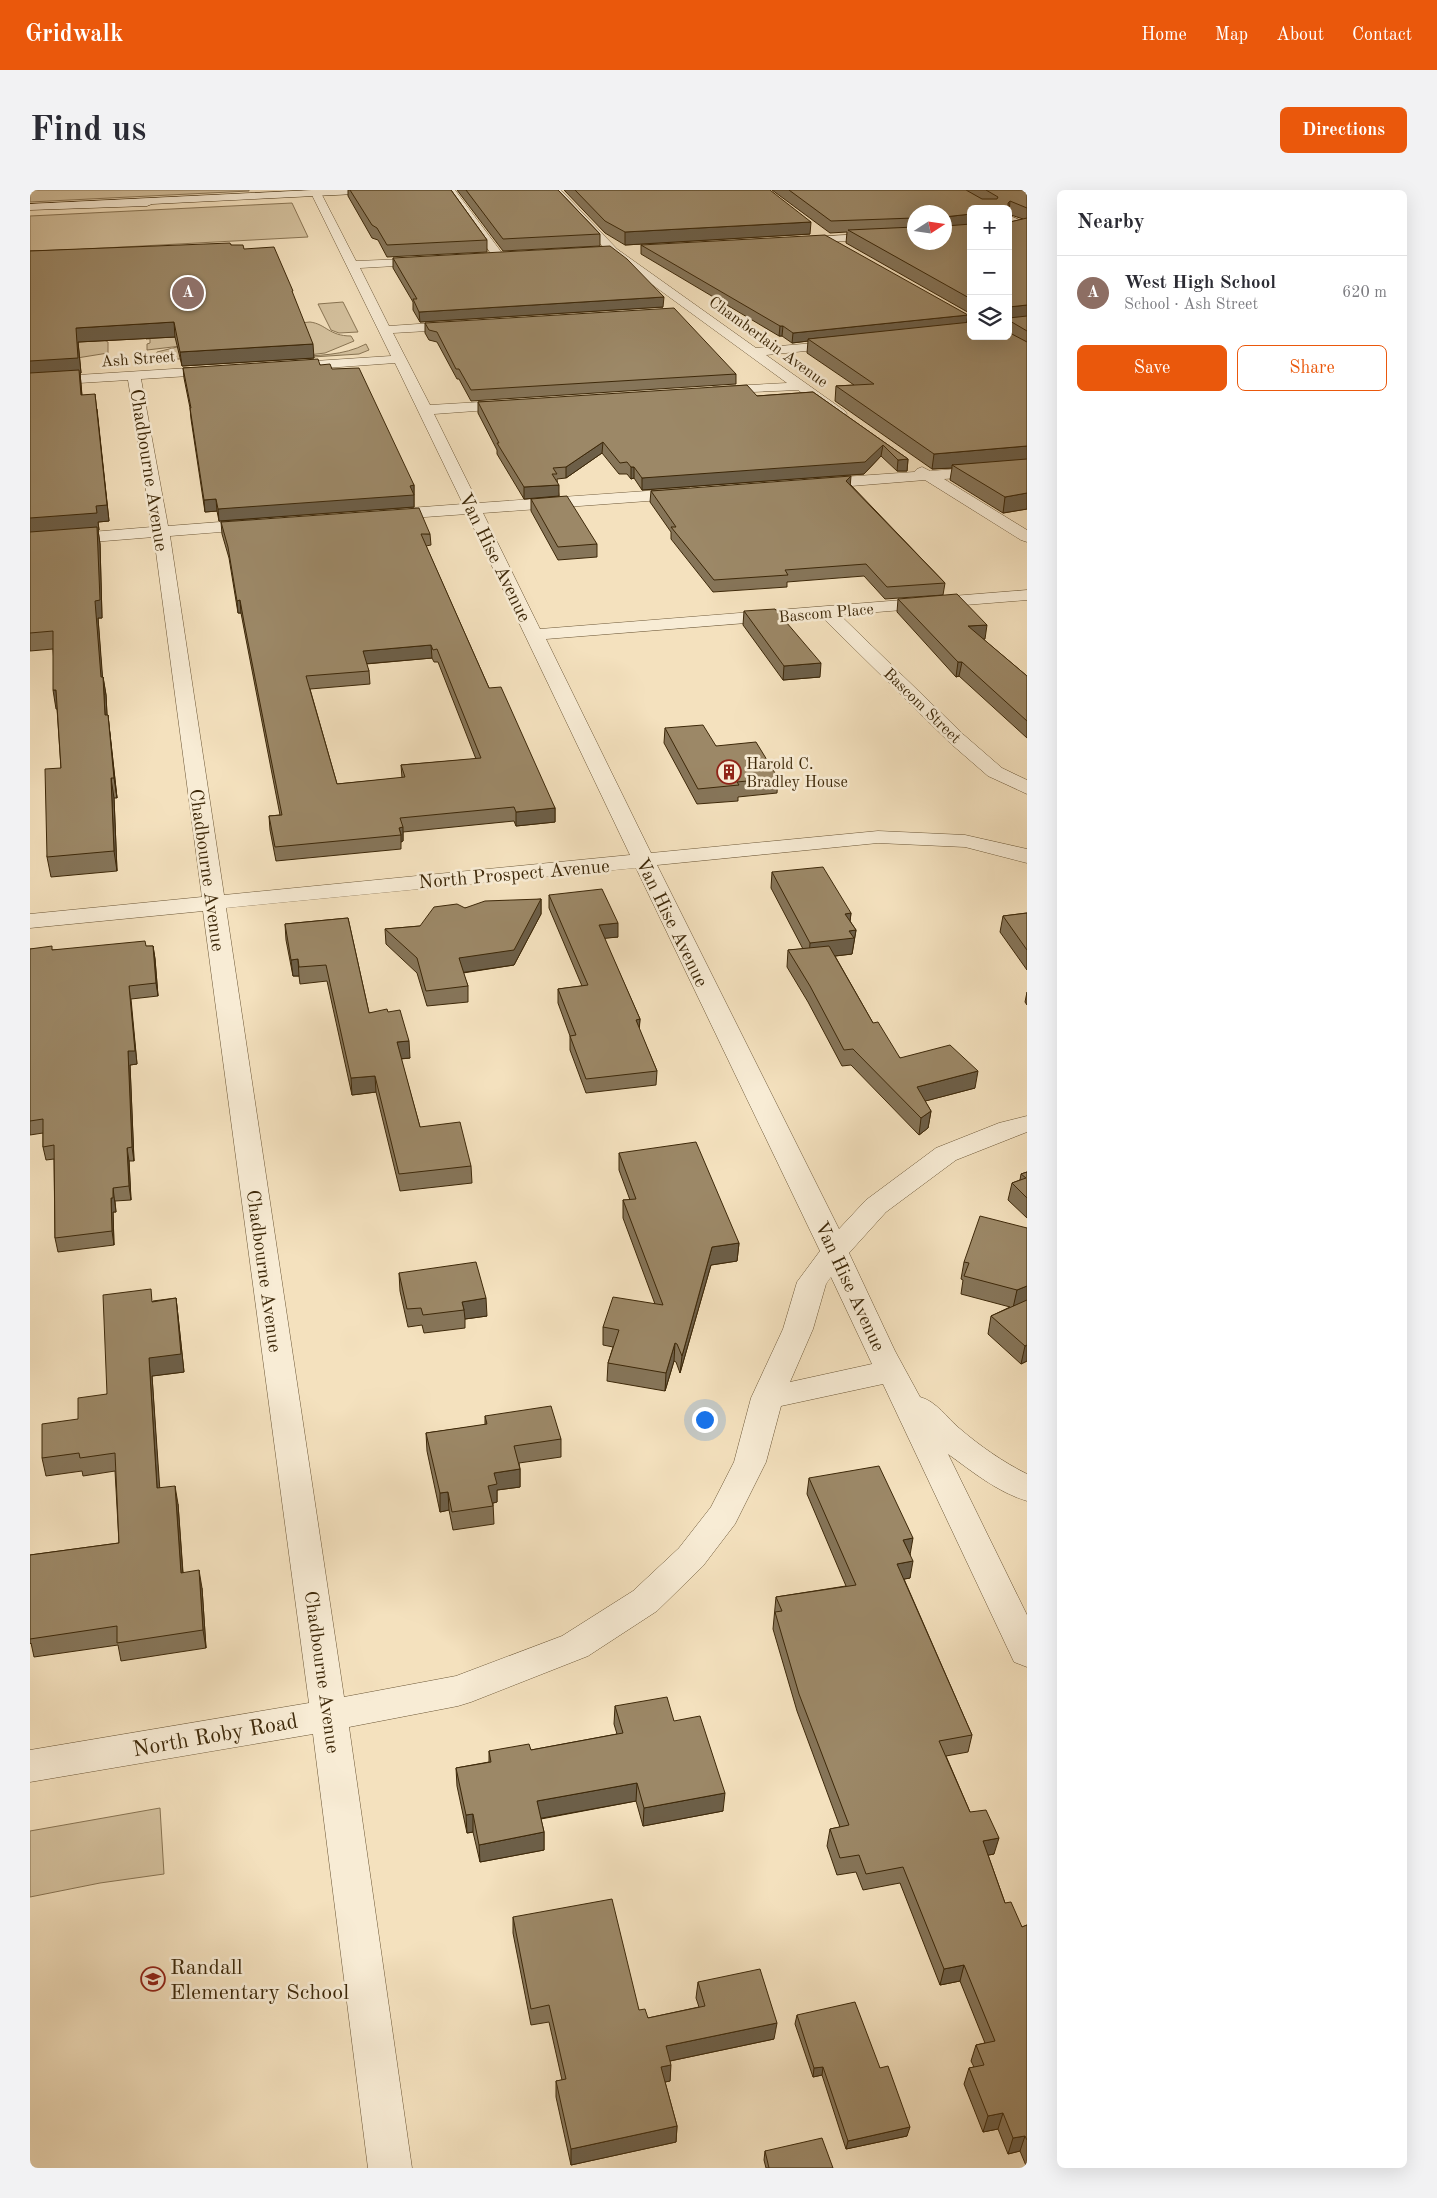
<!DOCTYPE html>
<html lang="en">
<head>
<meta charset="utf-8">
<style>
  body { margin:0; font-family:"Old Standard TT",serif; background:#f2f2f3; color:#2b2b33 }
  .controls { position:absolute; right:15px; top:15px; display:grid; overflow:hidden; border-radius:8px; box-shadow:0 5px 20px #0002 }
  .controls button { width:45px; height:45px; display:grid; place-items:center; padding:0; border:0; border-bottom:1px solid #e1e1e2; background:#fff; color:#2b2b33; font:25px sans-serif }
  .compass { position:absolute; left:877px; top:15px; width:45px; height:45px; border-radius:50%; background:#fff; box-shadow:0 5px 20px #0002; rotate:78deg }
  .you { position:absolute; left:674px; top:1229px; width:18px; height:18px; margin:-12px; border:4px solid #fff; border-radius:50%; background:#1a73e8; box-shadow:0 0 0 8px #1a73e833 }
  .badge { display:grid; place-items:center; width:32px; height:32px; border-radius:50%; background:#ea580c; color:#fff; font-size:16px; font-weight:700 }
  .pin { position:absolute; translate:-50% -50%; border:2px solid #fff; box-shadow:0 1px 5px #0006 }
  .list { margin:0; padding:0; list-style:none }
  h2 { display:flex; justify-content:space-between; align-items:center; height:65px; margin:0; padding:0 20px; font-size:21px }
  h2 small { font-size:16px; font-weight:400; color:#7c7c81 }
  .list li { display:grid; grid-template-columns:32px 1fr auto; gap:15px; align-items:center; box-sizing:border-box; height:75px; padding:0 20px; border-top:1px solid #e1e1e2 }
  .list b { display:block; font-size:19px; white-space:nowrap }
  .list p { margin:0; font-size:16px; white-space:nowrap; color:#7c7c81 }
  .list em { font-size:16px; font-style:normal; color:#7c7c81 }
  .actions { display:flex; gap:10px; padding:15px 20px }
  .actions a { flex:1; padding:11px 0; border:1px solid #ea580c; border-radius:8px; text-align:center; font-size:18px; color:#ea580c }
  .actions .main { background:#ea580c; color:#fff }
  .icon { flex:none; width:28px; height:28px; fill:none; stroke:currentColor; stroke-width:2; stroke-linecap:round; stroke-linejoin:round }
  .map { position:relative; flex:none; width:997px; height:1978px; overflow:hidden; border-radius:8px }
  header { display:flex; align-items:center; gap:30px; box-sizing:border-box; height:70px; padding:0 25px; background:#ea580c; color:#fff }
  header strong { font-size:24px }
  nav { display:flex; gap:28px; margin-inline-start:auto; font-size:18px }
  .intro { display:flex; align-items:center; justify-content:space-between; box-sizing:border-box; height:120px; padding:0 30px }
  h1 { margin:0; font-size:35px }
  .button { padding:12px 22px; border-radius:8px; background:#ea580c; color:#fff; font-size:18px; font-weight:700 }
  main { display:flex; gap:30px; padding:0 30px }
  aside { flex:1; background:#fff; border-radius:8px; box-shadow:0 5px 20px #0002 }
  .map>svg:first-child { display:block }
</style>
</head>
<body>
<header>
<strong>Gridwalk</strong>
<nav><a>Home</a><a>Map</a><a>About</a><a>Contact</a></nav>
</header>
<div class="intro"><h1>Find us</h1><a class="button">Directions</a></div>
<main>
<div class="map">
<svg width="997" height="1978" viewBox="0 0 997 1978">
  <rect width="100%" height="100%" fill="#f4e1be"/>
  <filter id="stains"><feTurbulence type="fractalNoise" baseFrequency=".004" numOctaves="4"/><feColorMatrix values="0 0 0 0 .2 0 0 0 0 .09 0 0 0 0 .02 0 0 0 .5 -.17"/></filter>
  <radialGradient id="worn" r=".72"><stop offset=".6" stop-color="#630" stop-opacity="0"/><stop offset="1" stop-color="#630" stop-opacity=".3"/></radialGradient>
  <!-- green -->
  <path fill="#d5c29f" stroke="#897554" d="M 0,0 L 219,0 L 219,1 L 0,12 Z
    M 262,13 L 278,47 L 0,62 L 0,26 Z
    M 313,112 L 328,142 L 309,143 L 301,140 L 288,114 Z
    M 280,132 C 296,134 299,146 321,146 L 324,151 L 295,163 L 262,167 C 288,165 313,166 336,154 L 339,160 L 329,164 L 252,169 L 133,169 L 127,168 L 129,166 L 127,166 L 127,162 L 151,156 L 117,160 L 117,154 L 120,153 L 120,149 L 116,149 L 119,148 Z
    M 74,150 L 78,152 L 78,163 L 47,168 L 0,155 Z
    M 130,1618 L 134,1684 L 70,1693 L 0,1707 L 0,1641 Z"/>
  <g fill="none" stroke-linecap="round" stroke-linejoin="round">
    <!-- street casing -->
    <g stroke="#6b5636" stroke-width="1">
      <path id="street" d="M 286,0 L 291,3 L 326,71 L 401,68 L 407,71 L 401,74 L 330,78 L 359,136 L 432,131 L 438,135 L 432,139 L 363,143 L 400,215 L 486,210 L 493,214 L 486,218 L 404,224 L 448,313 L 659,298 L 665,300 L 667,303 L 665,306 L 659,308 L 453,323 L 510,439 L 997,400 L 997,410 L 810,425 L 934,545 L 972,578 L 997,590 L 997,604 L 958,586 L 920,553 L 792,427 L 516,449 L 621,663 L 848,641 L 935,645 L 997,659 L 997,673 L 935,657 L 848,653 L 627,675 L 809,1039 L 836,1010 L 906,958 L 969,933 L 997,926 L 997,942 L 926,970 L 856,1022 L 819,1063 L 865,1161 L 890,1207 C 906,1211 917,1228 929,1238 C 950,1256 973,1272 997,1284 L 997,1311 C 967,1302 943,1282 918,1264 L 997,1425 L 997,1477 L 984,1472 L 853,1194 L 751,1216 L 736,1272 L 705,1334 L 673,1376 L 627,1421 L 558,1466 L 441,1512 L 428,1516 L 319,1537 L 382,1978 L 338,1978 L 283,1544 L 0,1592 L 0,1560 L 279,1513 L 173,721 L 0,738 L 0,724 L 172,707 L 124,347 L 0,357 L 0,347 L 122,337 L 98,190 L 0,196 L 0,188 L 191,176 L 198,180 L 191,184 L 111,189 L 138,336 L 228,329 L 234,331 L 236,334 L 234,337 L 228,339 L 140,346 L 194,705 L 600,665 L 437,324 L 353,330 L 347,328 L 345,325 L 347,322 L 353,320 L 433,314 L 365,173 L 254,181 L 247,177 L 254,173 L 361,166 L 281,3 ZM 606,678 L 790,1061 L 767,1092 L 753,1139 L 721,1208 L 704,1272 L 681,1317 L 649,1358 L 603,1401 L 532,1446 L 426,1486 L 314,1507 L 196,718 ZM 801,1087 L 842,1174 L 760,1192 L 783,1139 L 796,1094 Z
        M 415,0 L 425,0 L 475,67 L 473,69 L 465,69 Z
        M 520,0 L 531,0 L 587,59 L 726,158 L 820,150 L 822,153 L 815,157 L 736,165 L 815,221 L 817,224 L 815,227 L 805,227 L 768,200 L 678,204 L 676,201 L 683,197 L 757,193 L 579,63 Z
        M 884,41 L 884,47 L 766,54 L 760,51 L 766,48 Z
        M 997,273 L 997,283 L 914,289 L 997,340 L 997,352 L 991,350 L 895,290 L 784,299 L 779,297 L 776,294 L 779,291 L 784,289 L 884,282 L 887,279 L 892,277 L 900,281 Z"/>
    </g>
    <!-- secondary casing -->
    <g stroke="#3d2809" stroke-width="1">
      <path id="secondary" d="M 282,0 L 351,0 L 346,3 L 122,14 L 117,16 L 0,20 L 0,14 Z
        M 978,25 L 997,33 L 997,40 L 978,32 Z"/>
    </g>
    <!-- street -->
    <use href="#street" fill="#f8ecd5" fill-rule="evenodd"/>
    <!-- secondary -->
    <use href="#secondary" fill="#f8ecd5" fill-rule="evenodd"/>
  </g>
  <!-- wall -->
  <path fill="#867559" stroke="#3d2809" fill-rule="evenodd" d="M 318,0 L 421,0 L 457,50 L 457,62 L 357,67 L 348,50 L 342,48 L 318,6 Z
    M 427,0 L 528,0 L 570,44 L 570,56 L 473,61 Z
    M 534,0 L 740,0 L 780,44 L 595,55 L 575,43 Z
    M 742,0 L 997,0 L 997,319 L 973,323 L 920,290 L 922,278 L 902,279 L 805,211 L 806,196 L 824,195 L 777,163 L 778,151 L 762,153 L 752,146 L 749,146 L 611,64 L 611,55 L 937,132 L 978,146 L 978,30 L 980,32 L 993,29 L 978,24 L 978,19 L 941,19 L 941,124 L 816,53 L 817,42 L 800,43 ZM 884,22 L 914,52 L 884,52 Z
    M 201,55 L 214,59 L 264,107 L 284,168 L 152,176 L 145,147 L 48,152 L 51,183 L 50,183 L 52,205 L 67,219 L 79,331 L 68,332 L 69,340 L 68,340 L 70,354 L 72,428 L 68,428 L 72,487 L 73,487 L 76,505 L 77,525 L 80,544 L 87,608 L 84,608 L 87,681 L 21,687 L 17,667 L 31,578 L 23,459 L 0,461 L 0,61 Z
    M 363,68 L 633,117 L 390,132 L 383,120 L 383,112 L 363,78 Z
    M 395,133 L 706,184 L 706,194 L 441,211 L 429,189 L 427,189 L 407,152 L 399,150 L 395,143 Z
    M 290,175 L 302,179 L 384,295 L 384,317 L 189,331 L 187,321 L 175,322 L 161,229 L 160,218 L 154,188 L 153,178 Z
    M 783,202 L 878,269 L 877,281 L 867,281 L 851,266 L 834,284 L 612,300 L 604,288 L 601,289 L 597,284 L 589,284 L 572,263 L 536,288 L 527,289 L 529,306 L 494,309 L 467,264 L 467,260 L 448,223 L 448,212 L 727,206 Z
    M 820,294 L 915,393 L 913,405 L 855,409 L 834,386 L 757,392 L 757,397 L 683,402 L 641,349 L 641,342 L 620,312 L 621,301 Z
    M 501,309 L 567,354 L 567,367 L 528,370 L 501,321 Z
    M 191,332 L 400,344 L 401,355 L 396,356 L 459,498 L 525,618 L 525,632 L 486,636 L 484,631 L 373,642 L 373,651 L 371,652 L 371,659 L 246,671 L 240,640 L 239,626 L 250,625 L 215,444 L 211,423 L 208,423 L 199,368 L 192,344 ZM 402,468 L 404,472 L 408,472 L 446,569 L 371,575 L 372,588 L 307,594 L 280,499 L 340,494 L 339,481 L 336,474 Z
    M 868,409 L 955,449 L 953,449 L 997,486 L 997,548 L 929,486 L 926,487 L 867,422 Z
    M 714,421 L 790,487 L 753,490 L 713,435 Z
    M 635,538 L 686,556 L 748,588 L 747,603 L 708,607 L 708,611 L 667,614 L 634,553 Z
    M 742,682 L 821,723 L 820,731 L 826,740 L 822,764 L 805,766 L 843,833 L 870,868 L 945,898 L 895,911 L 901,921 L 898,938 L 889,945 L 821,875 L 812,876 L 778,812 L 757,777 L 758,760 L 773,759 L 741,698 Z
    M 519,705 L 588,747 L 574,748 L 610,829 L 609,839 L 627,881 L 626,895 L 556,903 L 540,860 L 540,846 L 528,813 L 528,799 L 552,796 L 519,718 Z
    M 511,709 L 511,724 L 484,775 L 433,783 L 438,796 L 438,812 L 397,816 L 387,783 L 356,754 L 355,739 L 390,736 L 435,718 Z
    M 997,723 L 997,780 L 970,742 L 973,726 Z
    M 318,728 L 339,823 L 358,822 L 380,868 L 371,869 L 390,937 L 441,976 L 442,993 L 370,1001 L 346,902 L 322,905 L 297,791 L 270,794 L 269,786 L 263,786 L 256,750 L 255,734 Z
    M 123,756 L 125,769 L 128,806 L 101,809 L 107,874 L 100,875 L 104,971 L 99,971 L 101,1010 L 85,1011 L 86,1022 L 83,1022 L 84,1055 L 28,1062 L 25,1048 L 24,969 L 16,970 L 13,957 L 13,943 L 0,945 L 0,759 L 22,760 Z
    M 997,802 L 997,815 L 995,812 Z
    M 589,963 L 709,1053 L 707,1071 L 681,1075 L 650,1183 L 646,1172 L 644,1171 L 635,1201 L 577,1191 L 578,1173 L 583,1157 L 573,1155 L 573,1137 L 625,1114 L 593,1028 L 593,1010 L 600,1010 L 589,980 Z
    M 997,982 L 997,1028 L 978,1010 L 982,993 L 990,990 L 991,984 Z
    M 997,1038 L 997,1171 L 991,1174 L 958,1144 L 961,1126 L 980,1117 L 931,1104 L 933,1090 L 931,1089 L 934,1072 Z
    M 369,1083 L 457,1126 L 435,1129 L 435,1138 L 394,1143 L 392,1135 L 378,1137 L 370,1101 Z
    M 146,1108 L 148,1126 L 154,1182 L 122,1186 L 129,1298 L 148,1314 L 153,1382 L 172,1398 L 176,1458 L 91,1471 L 88,1455 L 4,1467 L 1,1453 L 0,1454 L 0,1365 L 89,1353 L 85,1281 L 53,1286 L 52,1281 L 16,1286 L 12,1268 L 48,1229 L 77,1204 L 123,1111 Z
    M 455,1226 L 531,1249 L 531,1267 L 489,1273 L 490,1279 L 490,1297 L 467,1300 L 467,1312 L 463,1313 L 464,1334 L 423,1340 L 419,1320 L 410,1322 L 397,1261 L 396,1243 L 455,1235 Z
    M 779,1288 L 880,1364 L 880,1388 L 874,1389 L 942,1545 L 938,1562 L 916,1566 L 940,1622 L 964,1664 L 958,1665 L 975,1713 L 992,1737 L 997,1735 L 997,1978 L 990,1961 L 978,1964 L 968,1939 L 953,1942 L 934,1894 L 939,1878 L 944,1877 L 941,1871 L 946,1855 L 955,1853 L 930,1791 L 910,1795 L 870,1693 L 833,1700 L 826,1682 L 807,1685 L 797,1656 L 800,1639 L 810,1637 L 767,1521 L 743,1439 L 746,1407 L 816,1396 L 777,1304 Z
    M 585,1516 L 644,1531 L 693,1621 L 613,1636 L 606,1611 L 511,1629 L 514,1642 L 514,1660 L 450,1672 L 443,1642 L 437,1643 L 427,1596 L 426,1578 L 459,1572 L 459,1561 L 501,1560 L 587,1544 L 584,1534 Z
    M 483,1727 L 609,1820 L 618,1828 L 669,1817 L 666,1808 L 668,1792 L 744,1849 L 640,1871 L 640,1891 L 635,1892 L 647,1936 L 646,1952 L 541,1975 L 526,1907 L 526,1891 L 532,1890 L 519,1832 L 501,1835 L 483,1743 Z
    M 767,1825 L 850,1878 L 877,1946 L 816,1959 L 792,1885 L 783,1887 L 765,1834 Z
    M 735,1961 L 803,1978 L 736,1978 L 734,1970 Z"/>
  <!-- shaded-wall -->
  <path fill="#6d5f48" stroke="#3d2809" d="M 980,11 L 979,23 L 978,24 L 978,19 L 977,19 L 978,13 Z
    M 941,24 L 941,36 L 914,39 L 914,27 Z
    M 781,32 L 780,44 L 595,55 L 595,42 Z
    M 634,107 L 633,117 L 390,132 L 389,122 Z
    M 997,115 L 997,129 L 978,131 L 979,117 Z
    M 938,125 L 936,135 L 778,149 L 778,151 L 762,153 L 763,143 Z
    M 144,132 L 145,147 L 48,152 L 51,183 L 50,183 L 53,220 L 0,186 L 0,171 L 46,138 Z
    M 750,136 L 753,136 L 752,146 L 749,146 Z
    M 283,154 L 284,168 L 152,176 L 150,162 Z
    M 65,204 L 79,331 L 68,332 L 69,340 L 68,340 L 70,354 L 72,428 L 68,428 L 74,505 L 0,345 L 0,328 Z
    M 573,252 L 572,263 L 536,288 L 536,277 Z
    M 853,255 L 851,266 L 834,284 L 612,300 L 612,288 Z
    M 997,256 L 997,272 L 922,275 L 922,278 L 902,279 L 904,264 Z
    M 878,269 L 877,281 L 867,281 L 868,270 Z
    M 601,277 L 604,277 L 604,288 L 601,289 Z
    M 821,286 L 820,298 L 816,291 Z
    M 384,295 L 384,317 L 189,331 L 188,319 Z
    M 529,295 L 529,306 L 494,309 L 494,297 Z
    M 997,303 L 997,319 L 973,323 L 975,307 Z
    M 186,309 L 187,321 L 175,322 L 174,310 Z
    M 210,410 L 211,423 L 208,423 L 207,411 Z
    M 957,435 L 955,449 L 936,450 L 938,436 Z
    M 401,455 L 402,468 L 333,474 L 333,461 Z
    M 928,472 L 932,472 L 929,486 L 926,487 Z
    M 791,473 L 790,487 L 753,490 L 754,476 Z
    M 73,487 L 76,505 L 78,544 L 75,525 Z
    M 23,500 L 26,500 L 29,519 L 26,519 Z
    M 78,525 L 80,544 L 87,608 L 84,588 Z
    M 81,588 L 84,608 L 87,681 L 84,661 Z
    M 525,618 L 525,632 L 486,636 L 486,622 Z
    M 373,637 L 373,651 L 371,652 L 371,645 L 369,638 Z
    M 511,709 L 511,724 L 484,775 L 429,783 L 429,768 Z
    M 821,723 L 819,739 L 815,724 Z
    M 588,733 L 588,747 L 568,749 L 569,735 Z
    M 826,740 L 822,764 L 779,769 L 780,753 L 819,741 Z
    M 123,756 L 125,769 L 128,806 L 126,793 Z
    M 268,769 L 269,786 L 263,786 L 261,770 Z
    M 99,796 L 107,874 L 100,875 L 104,971 L 102,957 L 98,861 Z
    M 610,829 L 609,843 L 606,830 Z
    M 379,851 L 380,868 L 367,869 L 367,852 Z
    M 948,881 L 945,898 L 884,914 L 887,897 Z
    M 345,886 L 346,902 L 322,905 L 321,888 Z
    M 901,921 L 898,938 L 889,945 L 891,928 Z
    M 97,958 L 99,971 L 101,1010 L 99,996 Z
    M 83,998 L 86,1022 L 83,1022 L 84,1055 L 82,1041 L 81,1008 Z
    M 709,1053 L 707,1071 L 681,1075 L 650,1183 L 652,1166 L 682,1057 Z
    M 997,1096 L 997,1112 L 983,1118 L 987,1100 Z
    M 146,1108 L 148,1126 L 154,1182 L 122,1186 L 131,1316 L 127,1298 L 119,1168 Z
    M 456,1108 L 457,1126 L 435,1129 L 434,1120 L 432,1112 Z
    M 645,1153 L 644,1171 L 635,1201 L 636,1183 Z
    M 997,1155 L 997,1171 L 991,1174 L 995,1156 Z
    M 490,1279 L 490,1297 L 467,1300 L 467,1312 L 459,1314 L 458,1296 L 464,1283 Z
    M 145,1296 L 148,1314 L 154,1401 L 151,1383 Z
    M 418,1302 L 419,1320 L 410,1322 L 410,1303 Z
    M 883,1348 L 880,1365 L 873,1350 Z
    M 883,1371 L 880,1388 L 864,1391 L 867,1374 Z
    M 169,1380 L 172,1398 L 176,1458 L 173,1440 Z
    M 607,1593 L 606,1611 L 507,1629 L 507,1611 Z
    M 695,1603 L 693,1621 L 613,1636 L 614,1618 Z
    M 443,1624 L 443,1642 L 437,1643 L 436,1625 Z
    M 514,1642 L 514,1660 L 450,1672 L 449,1655 Z
    M 969,1648 L 964,1664 L 949,1667 L 953,1651 Z
    M 934,1775 L 930,1791 L 910,1795 L 914,1779 Z
    M 747,1833 L 744,1849 L 635,1872 L 636,1856 Z
    M 641,1875 L 640,1891 L 630,1893 L 631,1877 Z
    M 793,1877 L 792,1885 L 783,1887 L 784,1878 Z
    M 973,1923 L 968,1939 L 953,1942 L 958,1926 Z
    M 647,1936 L 646,1952 L 541,1975 L 541,1959 Z
    M 880,1937 L 877,1946 L 816,1959 L 818,1951 Z
    M 995,1946 L 990,1961 L 978,1964 L 983,1948 Z"/>
  <!-- building -->
  <path fill="#9c8867" stroke="#3d2809" fill-rule="evenodd" d="M 320,0 L 421,0 L 457,50 L 357,55 L 347,38 L 342,35 Z
    M 436,0 L 528,0 L 570,44 L 473,49 Z
    M 545,0 L 740,0 L 781,32 L 595,42 L 575,31 Z
    M 759,0 L 936,0 L 952,9 L 967,9 L 968,7 L 956,0 L 997,0 L 997,18 L 980,11 L 978,13 L 978,19 L 941,19 L 941,24 L 914,27 L 914,22 L 884,22 L 884,28 L 801,31 Z
    M 997,28 L 997,115 L 979,117 L 979,128 L 997,126 L 997,141 L 980,131 L 978,131 L 978,30 L 980,32 Z
    M 941,34 L 941,109 L 818,40 L 884,37 L 884,52 L 914,52 L 914,35 L 916,36 Z
    M 795,45 L 938,125 L 763,143 L 753,136 L 750,136 L 611,55 Z
    M 200,53 L 201,55 L 213,55 L 214,59 L 244,57 L 263,101 L 262,101 L 283,154 L 150,162 L 144,132 L 46,138 L 48,168 L 0,171 L 0,61 Z
    M 580,56 L 597,69 L 634,107 L 389,122 L 383,109 L 387,109 L 363,68 Z
    M 644,118 L 706,184 L 441,200 L 429,179 L 426,179 L 407,142 L 399,140 L 395,133 Z
    M 941,132 L 941,146 L 978,146 L 978,142 L 997,152 L 997,256 L 904,264 L 806,196 L 844,194 L 778,149 Z
    M 288,169 L 290,175 L 300,174 L 302,179 L 329,178 L 384,295 L 380,296 L 384,305 L 188,319 L 186,309 L 174,310 L 160,218 L 161,218 L 153,178 Z
    M 49,180 L 51,205 L 65,204 L 77,315 L 66,316 L 67,323 L 0,328 L 0,183 Z
    M 717,195 L 727,206 L 783,202 L 878,269 L 868,270 L 853,255 L 835,272 L 612,288 L 604,277 L 601,277 L 597,272 L 590,273 L 573,252 L 536,277 L 523,278 L 527,284 L 522,284 L 529,295 L 494,297 L 467,253 L 469,253 L 448,212 Z
    M 997,269 L 997,303 L 975,307 L 922,275 Z
    M 821,286 L 816,291 L 915,393 L 857,397 L 836,374 L 755,380 L 758,385 L 684,390 L 641,337 L 646,337 L 621,301 Z
    M 537,306 L 567,354 L 528,357 L 501,309 Z
    M 389,318 L 400,344 L 391,344 L 459,498 L 471,497 L 525,618 L 486,622 L 484,617 L 370,628 L 373,637 L 369,638 L 371,645 L 245,657 L 239,626 L 252,625 L 214,432 L 210,410 L 207,411 L 198,357 L 191,332 ZM 401,455 L 403,460 L 407,459 L 451,568 L 371,575 L 375,587 L 307,594 L 276,486 L 339,481 L 333,461 Z
    M 67,337 L 70,410 L 65,411 L 71,487 L 73,487 L 75,525 L 78,525 L 84,588 L 81,588 L 84,661 L 17,667 L 15,579 L 31,578 L 26,500 L 23,500 L 23,441 L 0,443 L 0,342 Z
    M 927,404 L 957,435 L 938,436 L 997,486 L 997,531 L 932,472 L 928,472 L 868,409 Z
    M 745,419 L 791,473 L 754,476 L 714,421 Z
    M 673,535 L 686,556 L 726,552 L 748,588 L 707,592 L 709,595 L 668,599 L 635,538 Z
    M 793,677 L 821,723 L 815,724 L 826,740 L 819,741 L 824,748 L 780,753 L 742,682 Z
    M 572,699 L 588,733 L 569,735 L 610,829 L 606,830 L 627,881 L 556,889 L 540,846 L 546,845 L 528,799 L 558,795 L 519,705 Z
    M 511,709 L 484,760 L 429,768 L 438,796 L 396,801 L 387,768 L 355,739 L 390,736 L 404,717 L 427,714 L 435,718 L 455,711 Z
    M 997,723 L 997,760 L 973,726 Z
    M 318,728 L 339,823 L 357,819 L 358,822 L 370,820 L 379,851 L 367,852 L 390,937 L 430,932 L 441,976 L 369,984 L 345,886 L 321,888 L 296,775 L 269,777 L 268,769 L 261,770 L 255,734 Z
    M 115,751 L 116,756 L 123,756 L 126,793 L 99,796 L 105,861 L 98,861 L 102,957 L 97,958 L 99,996 L 83,998 L 83,1008 L 81,1008 L 82,1041 L 25,1048 L 24,955 L 13,957 L 13,929 L 0,931 L 0,759 L 22,756 L 22,760 Z
    M 799,756 L 843,833 L 848,832 L 870,868 L 920,855 L 948,881 L 887,897 L 901,921 L 891,928 L 823,859 L 814,860 L 780,796 L 758,760 Z
    M 666,952 L 709,1053 L 682,1057 L 652,1166 L 647,1154 L 645,1153 L 636,1183 L 578,1173 L 589,1140 L 573,1137 L 583,1107 L 633,1115 L 593,1010 L 606,1009 L 589,963 Z
    M 997,982 L 997,1008 L 982,993 L 996,988 L 991,984 Z
    M 950,1026 L 997,1038 L 997,1096 L 987,1100 L 934,1086 L 939,1073 L 934,1072 Z
    M 446,1072 L 456,1108 L 432,1112 L 434,1120 L 393,1125 L 391,1118 L 377,1119 L 369,1083 Z
    M 121,1099 L 122,1112 L 146,1108 L 151,1164 L 119,1168 L 127,1298 L 145,1296 L 151,1383 L 169,1380 L 173,1440 L 87,1453 L 87,1436 L 0,1449 L 0,1365 L 89,1353 L 85,1263 L 50,1268 L 49,1263 L 12,1268 L 12,1234 L 48,1229 L 48,1208 L 77,1204 L 73,1105 Z
    M 997,1110 L 997,1155 L 995,1156 L 961,1126 Z
    M 521,1216 L 531,1249 L 484,1256 L 490,1279 L 464,1283 L 467,1294 L 458,1296 L 463,1316 L 422,1322 L 418,1302 L 410,1303 L 396,1243 L 457,1234 L 455,1226 Z
    M 849,1276 L 883,1348 L 873,1350 L 883,1371 L 867,1374 L 942,1545 L 909,1551 L 940,1622 L 956,1620 L 969,1648 L 953,1651 L 975,1713 L 981,1712 L 992,1737 L 997,1735 L 997,1950 L 995,1946 L 983,1948 L 973,1923 L 958,1926 L 939,1878 L 954,1875 L 946,1855 L 965,1851 L 934,1775 L 914,1779 L 873,1677 L 836,1684 L 829,1665 L 810,1668 L 800,1639 L 819,1635 L 769,1504 L 745,1422 L 752,1421 L 746,1407 L 826,1395 L 779,1288 Z
    M 637,1507 L 644,1531 L 670,1526 L 695,1603 L 614,1618 L 607,1593 L 507,1611 L 514,1642 L 449,1655 L 443,1624 L 436,1625 L 426,1578 L 461,1572 L 459,1561 L 499,1554 L 501,1560 L 593,1543 L 585,1516 Z
    M 582,1709 L 609,1820 L 615,1819 L 618,1828 L 675,1816 L 668,1792 L 730,1779 L 747,1833 L 636,1856 L 641,1875 L 631,1877 L 647,1936 L 541,1959 L 526,1891 L 536,1889 L 519,1815 L 501,1819 L 483,1727 Z
    M 825,1812 L 850,1878 L 858,1876 L 880,1937 L 818,1951 L 793,1877 L 784,1878 L 767,1825 Z
    M 792,1948 L 803,1978 L 739,1978 L 735,1961 Z"/>
  <!-- icons -->
  <defs>
    <g id="building-ring" transform="scale(1.25)"><circle r="9.5" fill="#f8ecd5" stroke="#8f2418" stroke-width="1.5"/><path d="M-4-6H4V6H1V3H-1V6H-4ZM-2.5-4.3h1.7v1.8h-1.7ZM.8-4.3h1.7v1.8H.8ZM-2.5-1h1.7V.8h-1.7ZM.8-1h1.7V.8H.8Z" fill="#8f2418"/></g>
    <g id="school-ring" transform="scale(1.25)"><circle r="9.5" fill="#f8ecd5" stroke="#8f2418" stroke-width="1.5"/><path d="M0-5L7-2L0 1L-7-2ZM-4 1L0 2.5L4 1V4Q0 6-4 4Z" fill="#8f2418"/></g>
  </defs>
  <g fill-rule="evenodd">
    <use href="#building-ring" x="699" y="582"/>
    <use href="#school-ring" x="123" y="1789"/>
  </g>
  <g text-anchor="middle" stroke-width="5" stroke-linejoin="round" paint-order="stroke">
    <!-- far-street labels -->
    <g font-size="16" fill="#3d2809" stroke="#f8ecd5">
      <text transform="translate(739 151) rotate(36)" y="6">Chamberlain Avenue</text>
      <text transform="translate(108 168) rotate(-4)" y="6">Ash Street</text>
      <text transform="translate(796 422) rotate(-5)" y="6">Bascom Place</text>
      <text transform="translate(893 515) rotate(44)" y="6">Bascom Street</text>
    </g>
    <!-- far-poi labels -->
    <g font-size="16" fill="#3d2809" stroke="#f8ecd5" text-anchor="start">
      <text x="716" y="579">Harold C.<tspan x="716" dy="18">Bradley House</tspan></text>
    </g>
    <!-- street labels -->
    <g font-size="19" fill="#3d2809" stroke="#f8ecd5">
      <text transform="translate(120 280) rotate(81)" y="7">Chadbourne Avenue</text>
      <text transform="translate(466 367) rotate(64)" y="7">Van Hise Avenue</text>
      <text transform="translate(178 680) rotate(82)" y="7">Chadbourne Avenue</text>
      <text transform="translate(484 683) rotate(-5)" y="7">North Prospect Avenue</text>
      <text transform="translate(643 732) rotate(64)" y="7">Van Hise Avenue</text>
      <text transform="translate(235 1081) rotate(82)" y="7">Chadbourne Avenue</text>
      <text transform="translate(821 1096) rotate(65)" y="7">Van Hise Avenue</text>
      <text transform="translate(293 1482) rotate(82)" y="7">Chadbourne Avenue</text>
    </g>
    <!-- near-street labels -->
    <g font-size="22" fill="#3d2809" stroke="#f8ecd5">
      <text transform="translate(185 1544) rotate(-10)" y="8">North Roby Road</text>
    </g>
    <!-- near-poi labels -->
    <g font-size="22" fill="#3d2809" stroke="#f8ecd5" text-anchor="start">
      <text x="140" y="1784">Randall<tspan x="140" dy="25">Elementary School</tspan></text>
    </g>
  </g>
  <rect width="100%" height="100%" filter="url(#stains)"/>
  <rect width="100%" height="100%" fill="url(#worn)"/>
</svg>
<div class="controls">
<button>+</button>
<button>−</button>
<button><svg class="icon" aria-label="layers" viewBox="0 0 24 24"><path d="M12 4l9 5-9 5-9-5zM3 14l9 5 9-5"/></svg></button>
</div>
<svg class="compass" viewBox="-18 -18 36 36"><path d="M0-13l5 13h-10z" fill="#e53935"/><path d="M0 13l5-13h-10z" fill="#7c7c81"/></svg>
<div class="you"></div>
<div class="pin badge" style="left:158px;top:103px;background:#8d6e63">A</div>
</div>
<aside>
<h2>Nearby<small></small></h2>
<ul class="list">
<li><span class="badge" style="background:#8d6e63">A</span><div><b>West High School</b><p>School · Ash Street</p></div><em>620 m</em></li>
</ul>
<div class="actions"><a class="main">Save</a><a>Share</a></div>
</aside>
</main>
</body>
</html>
